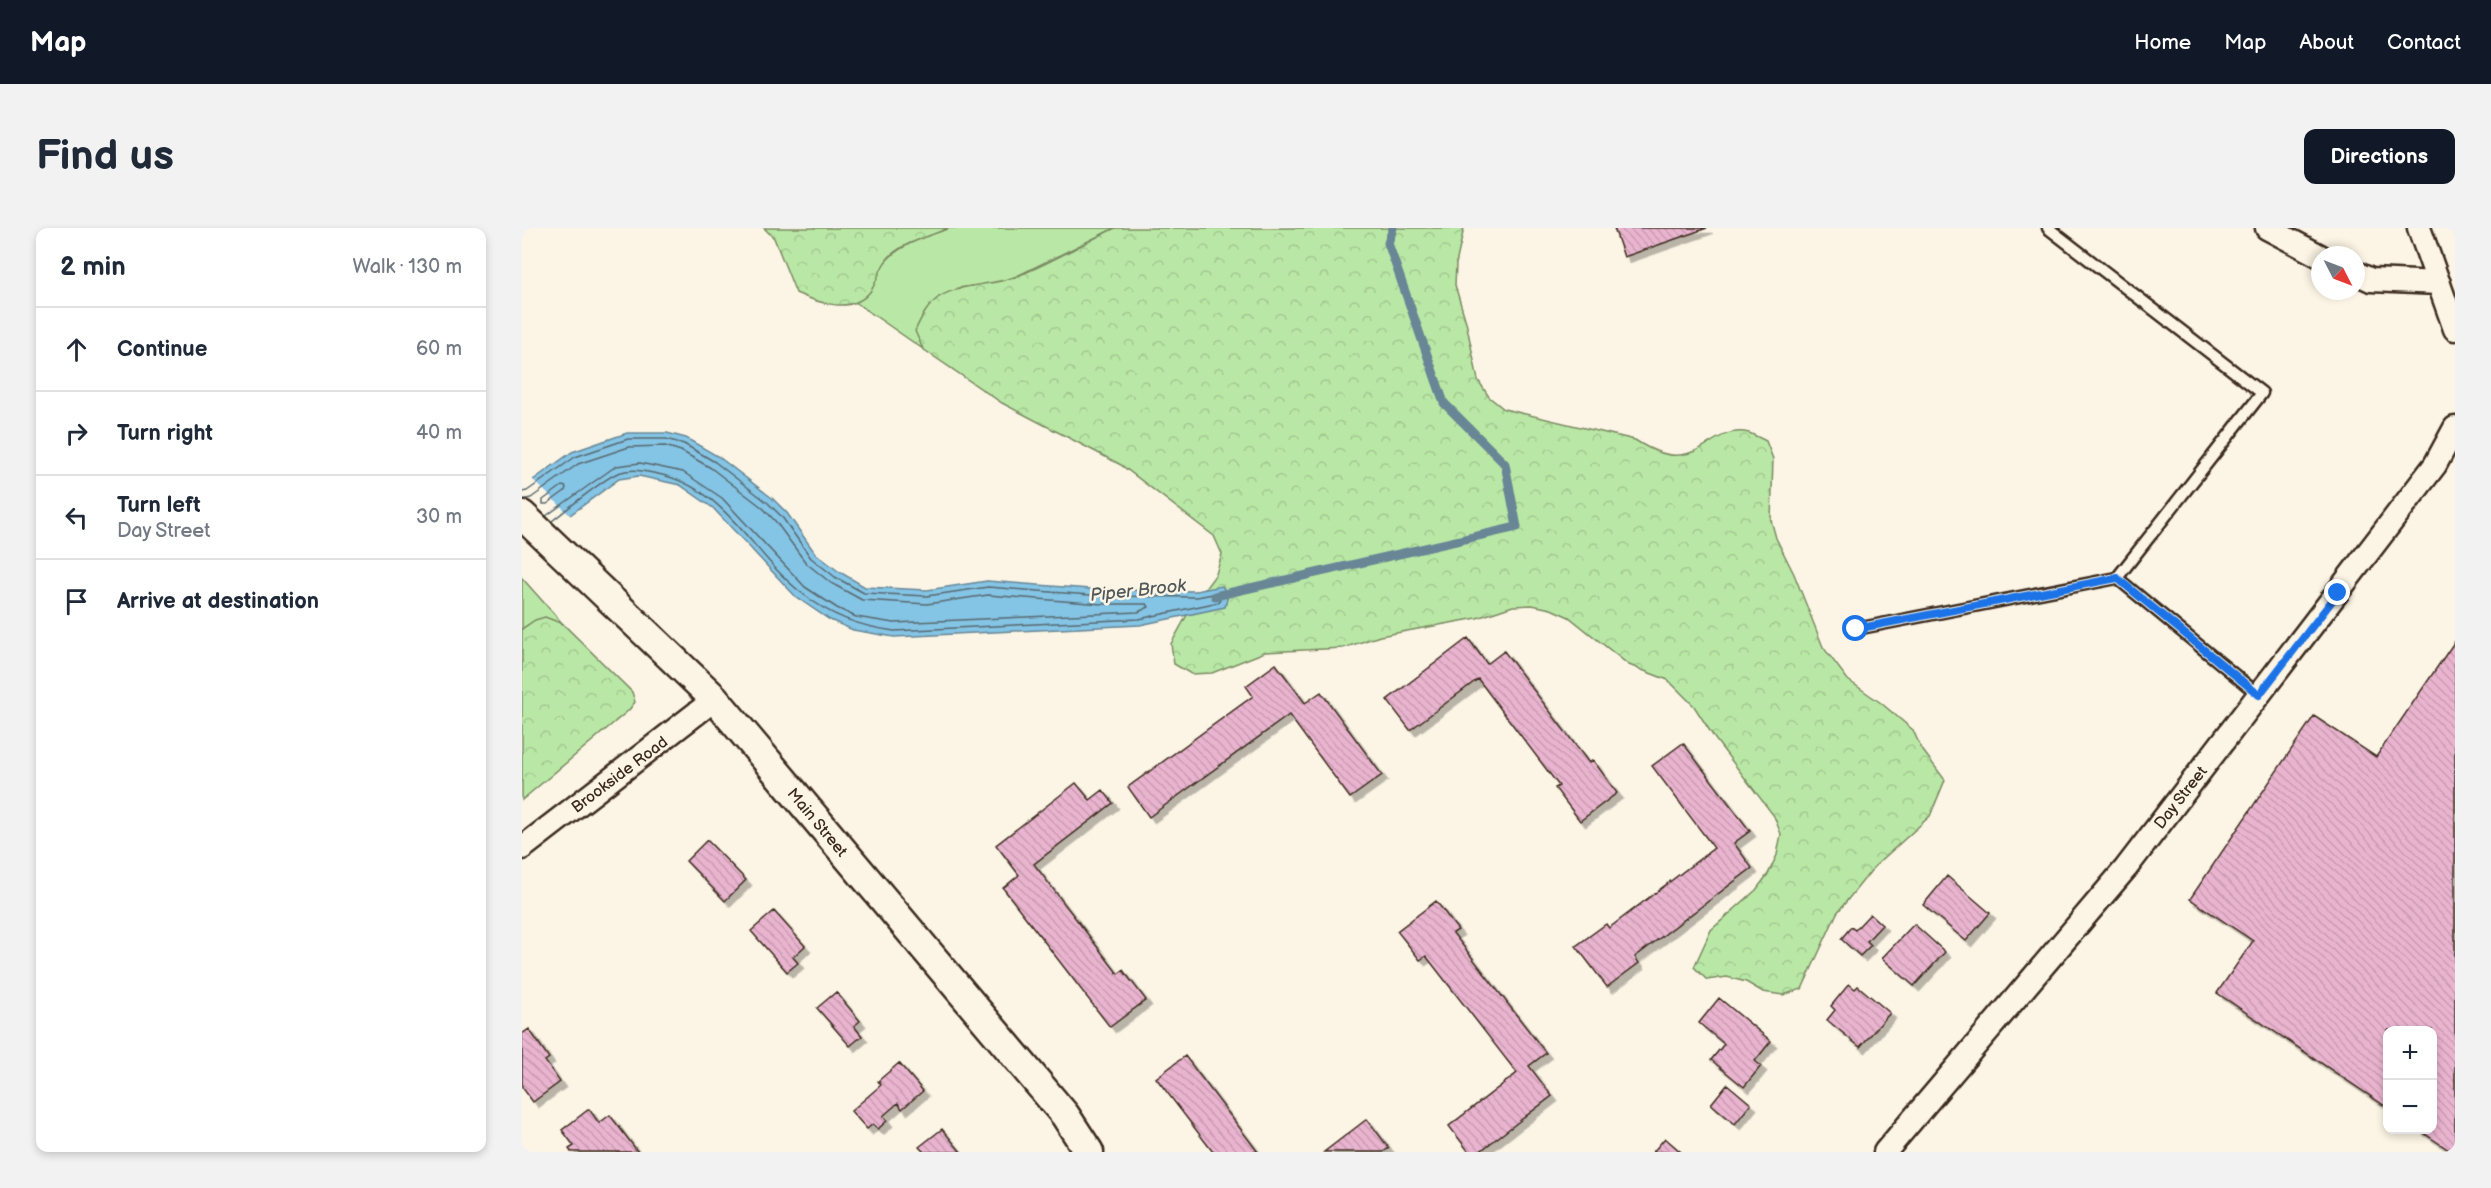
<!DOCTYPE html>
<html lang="en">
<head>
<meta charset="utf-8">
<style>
  body { margin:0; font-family:"Balsamiq Sans",sans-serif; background:#f2f2f3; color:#1f2937 }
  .controls { position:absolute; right:18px; bottom:18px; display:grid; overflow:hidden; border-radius:12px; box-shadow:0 3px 9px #0003 }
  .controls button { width:54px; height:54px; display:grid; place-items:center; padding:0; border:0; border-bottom:2px solid #e0e1e3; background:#fff; color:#1f2937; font:30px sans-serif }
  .compass { position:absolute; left:1789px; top:18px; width:54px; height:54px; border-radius:50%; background:#fff; box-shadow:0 3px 9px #0003; rotate:132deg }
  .stop { position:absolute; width:18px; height:18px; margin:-14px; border:4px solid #1a73e8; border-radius:50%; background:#fff }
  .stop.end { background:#1a73e8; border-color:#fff; box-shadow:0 2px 6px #0008 }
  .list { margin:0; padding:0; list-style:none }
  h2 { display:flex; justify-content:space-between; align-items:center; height:78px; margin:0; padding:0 24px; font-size:26px }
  h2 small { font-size:20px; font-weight:400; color:#747a83 }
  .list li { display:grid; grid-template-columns:39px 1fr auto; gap:18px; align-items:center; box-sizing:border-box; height:84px; padding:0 24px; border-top:2px solid #e0e1e3 }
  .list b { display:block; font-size:22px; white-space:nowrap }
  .list p { margin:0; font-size:20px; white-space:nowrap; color:#747a83 }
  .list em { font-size:20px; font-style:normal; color:#747a83 }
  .icon { flex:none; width:33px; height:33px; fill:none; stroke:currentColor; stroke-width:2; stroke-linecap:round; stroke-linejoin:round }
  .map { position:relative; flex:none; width:1933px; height:924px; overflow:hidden; border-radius:12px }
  header { display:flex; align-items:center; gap:36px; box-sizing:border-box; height:84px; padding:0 30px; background:#111827; color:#fff }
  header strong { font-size:28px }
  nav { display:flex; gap:33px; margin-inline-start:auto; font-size:21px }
  .intro { display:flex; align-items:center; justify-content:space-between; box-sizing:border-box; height:144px; padding:0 36px }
  h1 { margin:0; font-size:42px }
  .button { padding:15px 27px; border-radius:12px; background:#111827; color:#fff; font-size:21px; font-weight:700 }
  main { display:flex; gap:36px; padding:0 36px }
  aside { flex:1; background:#fff; border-radius:12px; box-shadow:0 3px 9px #0003 }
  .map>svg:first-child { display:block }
</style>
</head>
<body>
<header>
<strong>Map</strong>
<nav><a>Home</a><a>Map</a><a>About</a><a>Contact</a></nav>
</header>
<div class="intro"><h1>Find us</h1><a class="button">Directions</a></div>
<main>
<aside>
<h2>2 min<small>Walk · 130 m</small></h2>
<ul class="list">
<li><svg class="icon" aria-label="ahead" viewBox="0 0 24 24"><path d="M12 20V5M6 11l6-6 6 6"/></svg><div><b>Continue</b></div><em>60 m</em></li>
<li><svg class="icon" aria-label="right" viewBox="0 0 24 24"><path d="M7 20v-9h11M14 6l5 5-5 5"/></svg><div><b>Turn right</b></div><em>40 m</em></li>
<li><svg class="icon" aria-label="left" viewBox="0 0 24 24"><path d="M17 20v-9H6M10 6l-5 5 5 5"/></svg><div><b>Turn left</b><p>Day Street</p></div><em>30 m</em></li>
<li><svg class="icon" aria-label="arrive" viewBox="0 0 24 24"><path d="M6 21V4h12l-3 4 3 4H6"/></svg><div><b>Arrive at destination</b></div></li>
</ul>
</aside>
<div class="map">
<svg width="1933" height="924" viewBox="0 0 1933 924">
  <defs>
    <pattern id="forest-crowns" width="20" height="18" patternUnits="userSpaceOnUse" patternTransform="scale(1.5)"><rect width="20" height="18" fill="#b9e8a6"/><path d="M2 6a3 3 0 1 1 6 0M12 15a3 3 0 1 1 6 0" fill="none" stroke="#a0c78e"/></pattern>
    <pattern id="building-back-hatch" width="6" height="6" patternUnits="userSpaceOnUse" patternTransform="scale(1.5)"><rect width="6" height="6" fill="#e9b4cf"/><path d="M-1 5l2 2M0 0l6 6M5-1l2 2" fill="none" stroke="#c99bb1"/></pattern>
    <filter id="shadow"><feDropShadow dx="5.5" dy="5.5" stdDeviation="0" flood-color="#0004"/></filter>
  </defs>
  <rect width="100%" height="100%" fill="#fcf5e5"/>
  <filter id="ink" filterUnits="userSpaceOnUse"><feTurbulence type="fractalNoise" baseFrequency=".0167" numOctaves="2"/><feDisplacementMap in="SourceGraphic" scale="12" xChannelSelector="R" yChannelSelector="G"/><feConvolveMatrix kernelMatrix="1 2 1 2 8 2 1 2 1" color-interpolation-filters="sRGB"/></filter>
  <g filter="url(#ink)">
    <!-- grass -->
    <path fill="#b9e8a6" stroke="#7a8962" stroke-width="1.5" d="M 427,0 L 593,0 L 495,48 L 476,55 L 436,60 L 394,103 L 401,121 L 333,74 C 353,59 346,59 358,41 C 373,17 402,10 427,0 Z
      M 0,350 L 41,396 C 23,389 16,389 0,401 Z"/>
    <!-- forest -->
    <path fill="url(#forest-crowns)" stroke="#7a8962" stroke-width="1.5" d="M 242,0 L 427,0 C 408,8 383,14 368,28 C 358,38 357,49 350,61 C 332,88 296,75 274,65 L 252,10 Z
      M 593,0 L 942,0 L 934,36 L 933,57 L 944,94 L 956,152 L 967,169 L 982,181 L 1113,212 C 1177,254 1185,195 1227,205 C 1232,207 1238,210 1244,213 L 1251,231 L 1249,292 L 1254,310 L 1272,346 L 1301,419 L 1326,452 L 1359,475 L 1391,502 L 1399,520 L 1423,552 L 1408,588 L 1352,639 L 1315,685 L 1280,761 L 1261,767 L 1241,764 L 1224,754 L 1205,749 L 1185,752 L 1172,739 L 1189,702 L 1234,662 L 1246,646 L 1255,627 L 1259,606 L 1252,588 L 1193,511 L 1172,478 L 1146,452 L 1107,437 L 1047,389 L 1029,381 L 1010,377 L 991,378 L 955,390 L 858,408 L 821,420 L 743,424 L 690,445 L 669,446 L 652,436 L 649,416 L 669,380 L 694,346 L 700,326 L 692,308 L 599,237 L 480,175 L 401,121 L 393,103 C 399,90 405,78 417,69 C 440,55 469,58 493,49 C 527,36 560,16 593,0 Z
      M 23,389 L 41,396 L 110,464 L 113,474 L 107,482 L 0,572 L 0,401 L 13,392 Z"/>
    <!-- water -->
    <path fill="#84c4e5" stroke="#678695" stroke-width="1.5" d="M 105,205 L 145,205 L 164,210 L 197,229 L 250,270 L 265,285 L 293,325 L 316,343 L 343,359 L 405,362 L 465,353 L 581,362 L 674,363 L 700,358 L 706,367 L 703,379 L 618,397 L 372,409 L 331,402 L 308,392 L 274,369 L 191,280 L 158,257 L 117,248 L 97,251 L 14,312 L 0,260 L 50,224 Z"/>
    <!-- pier -->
    <path fill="#fcf5e5" d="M 8,249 L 50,289 L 15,315 L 0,320 L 0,256 Z"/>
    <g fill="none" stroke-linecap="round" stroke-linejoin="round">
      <!-- shore -->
      <path stroke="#58686e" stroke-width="1.5" d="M 40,258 L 44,259 L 43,263 L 25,276 L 21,276 L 21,272 Z
        M 0,264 L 5,263 L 53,229 L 106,211 L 144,211 L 162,216 L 193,234 L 246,275 L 260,289 L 289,330 L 313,349 L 342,365 L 405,368 L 466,359 L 581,368 L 675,369 L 696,365 L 699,369 L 697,374 L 617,391 L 372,403 C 336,398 309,388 281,366 C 229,326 206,261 136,246 C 123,243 109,240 96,245 C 82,250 43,283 30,293
        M 0,272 L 9,270 L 56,236 L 107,219 L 143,218 L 159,223 L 189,240 L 241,280 L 254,294 L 284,335 L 309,355 L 340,372 L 405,376 L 466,367 L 580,376 L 625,376 L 627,379 L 616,384 L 372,395 L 334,389 L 315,380 L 283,359 L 200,270 L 161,244 L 118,235 L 94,238 L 24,288"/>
      <!-- stream -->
      <path stroke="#678695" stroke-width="9" d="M 693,368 L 995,299 L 983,236 L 922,175 L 866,15 L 871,0"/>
    </g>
    <!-- building -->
    <path fill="url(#building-back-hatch)" stroke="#3b2a1e" stroke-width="1.5" filter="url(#shadow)" d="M 1092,0 L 1185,0 L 1102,29 Z
      M 946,410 L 965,436 L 982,423 L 1067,535 L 1071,532 L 1095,565 L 1058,593 L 1033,560 L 1037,558 L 956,451 L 888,502 L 865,472 Z
      M 1933,413 L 1933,924 L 1930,924 L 1897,902 L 1910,902 L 1910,802 L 1866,802 L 1866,880 L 1695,765 L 1731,713 L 1668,671 L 1792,488 L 1854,529 Z
      M 754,436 L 783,475 L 799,464 L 860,547 L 828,570 L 767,487 L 627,589 L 606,559 L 731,468 L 724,458 Z
      M 1161,515 L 1228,603 L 1212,615 L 1230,640 L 1113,729 L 1117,735 L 1085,759 L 1054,718 L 1084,696 L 1087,700 L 1192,620 L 1130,538 Z
      M 554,555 L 568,572 L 581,562 L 591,575 L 512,636 L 596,746 L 601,742 L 624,772 L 588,799 L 481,660 L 497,647 L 474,617 Z
      M 185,612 L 224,652 L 203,673 L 164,633 Z
      M 1425,648 L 1468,685 L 1444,713 L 1401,677 Z
      M 914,673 L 936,702 L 931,705 L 1024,825 L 1007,838 L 1030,868 L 957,924 L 947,924 L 927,898 L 995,845 L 904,728 L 898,732 L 875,703 Z
      M 252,683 L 283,718 L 271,729 L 276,735 L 265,744 L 229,703 Z
      M 1348,686 L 1360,697 L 1345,713 L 1349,717 L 1338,728 L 1319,711 L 1329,699 L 1333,702 Z
      M 1392,696 L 1423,724 L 1392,758 L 1360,730 Z
      M 1327,756 L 1333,761 L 1336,758 L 1368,785 L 1338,819 L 1305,792 L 1313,782 L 1309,778 Z
      M 314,764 L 338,793 L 332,798 L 340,808 L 328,818 L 295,780 Z
      M 1197,770 L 1249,813 L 1233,833 L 1239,838 L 1222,859 L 1189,832 L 1202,816 L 1177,795 Z
      M 7,801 L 27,830 L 23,833 L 38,854 L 11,874 L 0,859 L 0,806 Z
      M 663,828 L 736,924 L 691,924 L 634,850 Z
      M 377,835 L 401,863 L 380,881 L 376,875 L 361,888 L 365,893 L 356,901 L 351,896 L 345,901 L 329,883 L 359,857 L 356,853 Z
      M 1205,856 L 1229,876 L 1213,896 L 1189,876 Z
      M 67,881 L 77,895 L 88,887 L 116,924 L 49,924 L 47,921 L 52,918 L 40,902 Z
      M 845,891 L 867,920 L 861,924 L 802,924 Z
      M 420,901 L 439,924 L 402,924 L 397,919 Z
      M 1143,910 L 1159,924 L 1131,924 Z"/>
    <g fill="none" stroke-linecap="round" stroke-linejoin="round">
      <!-- service casing -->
      <g stroke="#3b2a1e" stroke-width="15">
        <path id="service" d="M 1526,0 L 1740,165 L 1595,350 L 1737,467
          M 1334,401 L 1595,350"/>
      </g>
      <!-- minor casing -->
      <g stroke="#3b2a1e" stroke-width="27">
        <path id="minor" d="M 1745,0 L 1798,28
          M 1897,0 L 1933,101
          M 1834,45 L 1849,52 L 1917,55
          M 0,620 L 193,471
          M 1363,924 L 1604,640 L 1913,237 L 1933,200"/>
      </g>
      <!-- tertiary casing -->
      <g stroke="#3b2a1e" stroke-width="33">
        <path id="tertiary" d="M 0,287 L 193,471 L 543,887 L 567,924"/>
      </g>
      <!-- service -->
      <use href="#service" stroke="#fcf5e5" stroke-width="10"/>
      <!-- minor -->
      <use href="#minor" stroke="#fcf5e5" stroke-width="22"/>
      <!-- tertiary -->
      <use href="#tertiary" stroke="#fcf5e5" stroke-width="28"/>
    </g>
  </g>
  <g fill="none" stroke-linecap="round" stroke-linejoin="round" filter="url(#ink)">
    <!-- route -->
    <path stroke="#1a73e8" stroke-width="8" d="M 1334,401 L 1595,350 L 1737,467 L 1816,365"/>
  </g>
  <g text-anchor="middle" stroke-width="5" stroke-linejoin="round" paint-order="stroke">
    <!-- street labels -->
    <g font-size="16" fill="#3b2a1e" stroke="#fcf5e5">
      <text transform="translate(97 546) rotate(-37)" y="6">Brookside Road</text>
      <text transform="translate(1658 569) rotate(-52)" y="6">Day Street</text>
      <text transform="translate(296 594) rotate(50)" y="6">Main Street</text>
    </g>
    <!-- water labels -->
    <g font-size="18" font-style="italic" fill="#51585a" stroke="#fcf5e5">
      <text transform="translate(616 362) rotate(-6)" y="6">Piper Brook</text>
    </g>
  </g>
</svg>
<div class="controls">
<button>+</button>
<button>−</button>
</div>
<svg class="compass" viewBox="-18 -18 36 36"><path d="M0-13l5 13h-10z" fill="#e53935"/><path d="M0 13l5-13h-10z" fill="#747a83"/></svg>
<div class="stop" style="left:1334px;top:401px"></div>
<div class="stop end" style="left:1816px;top:365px"></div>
</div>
</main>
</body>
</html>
